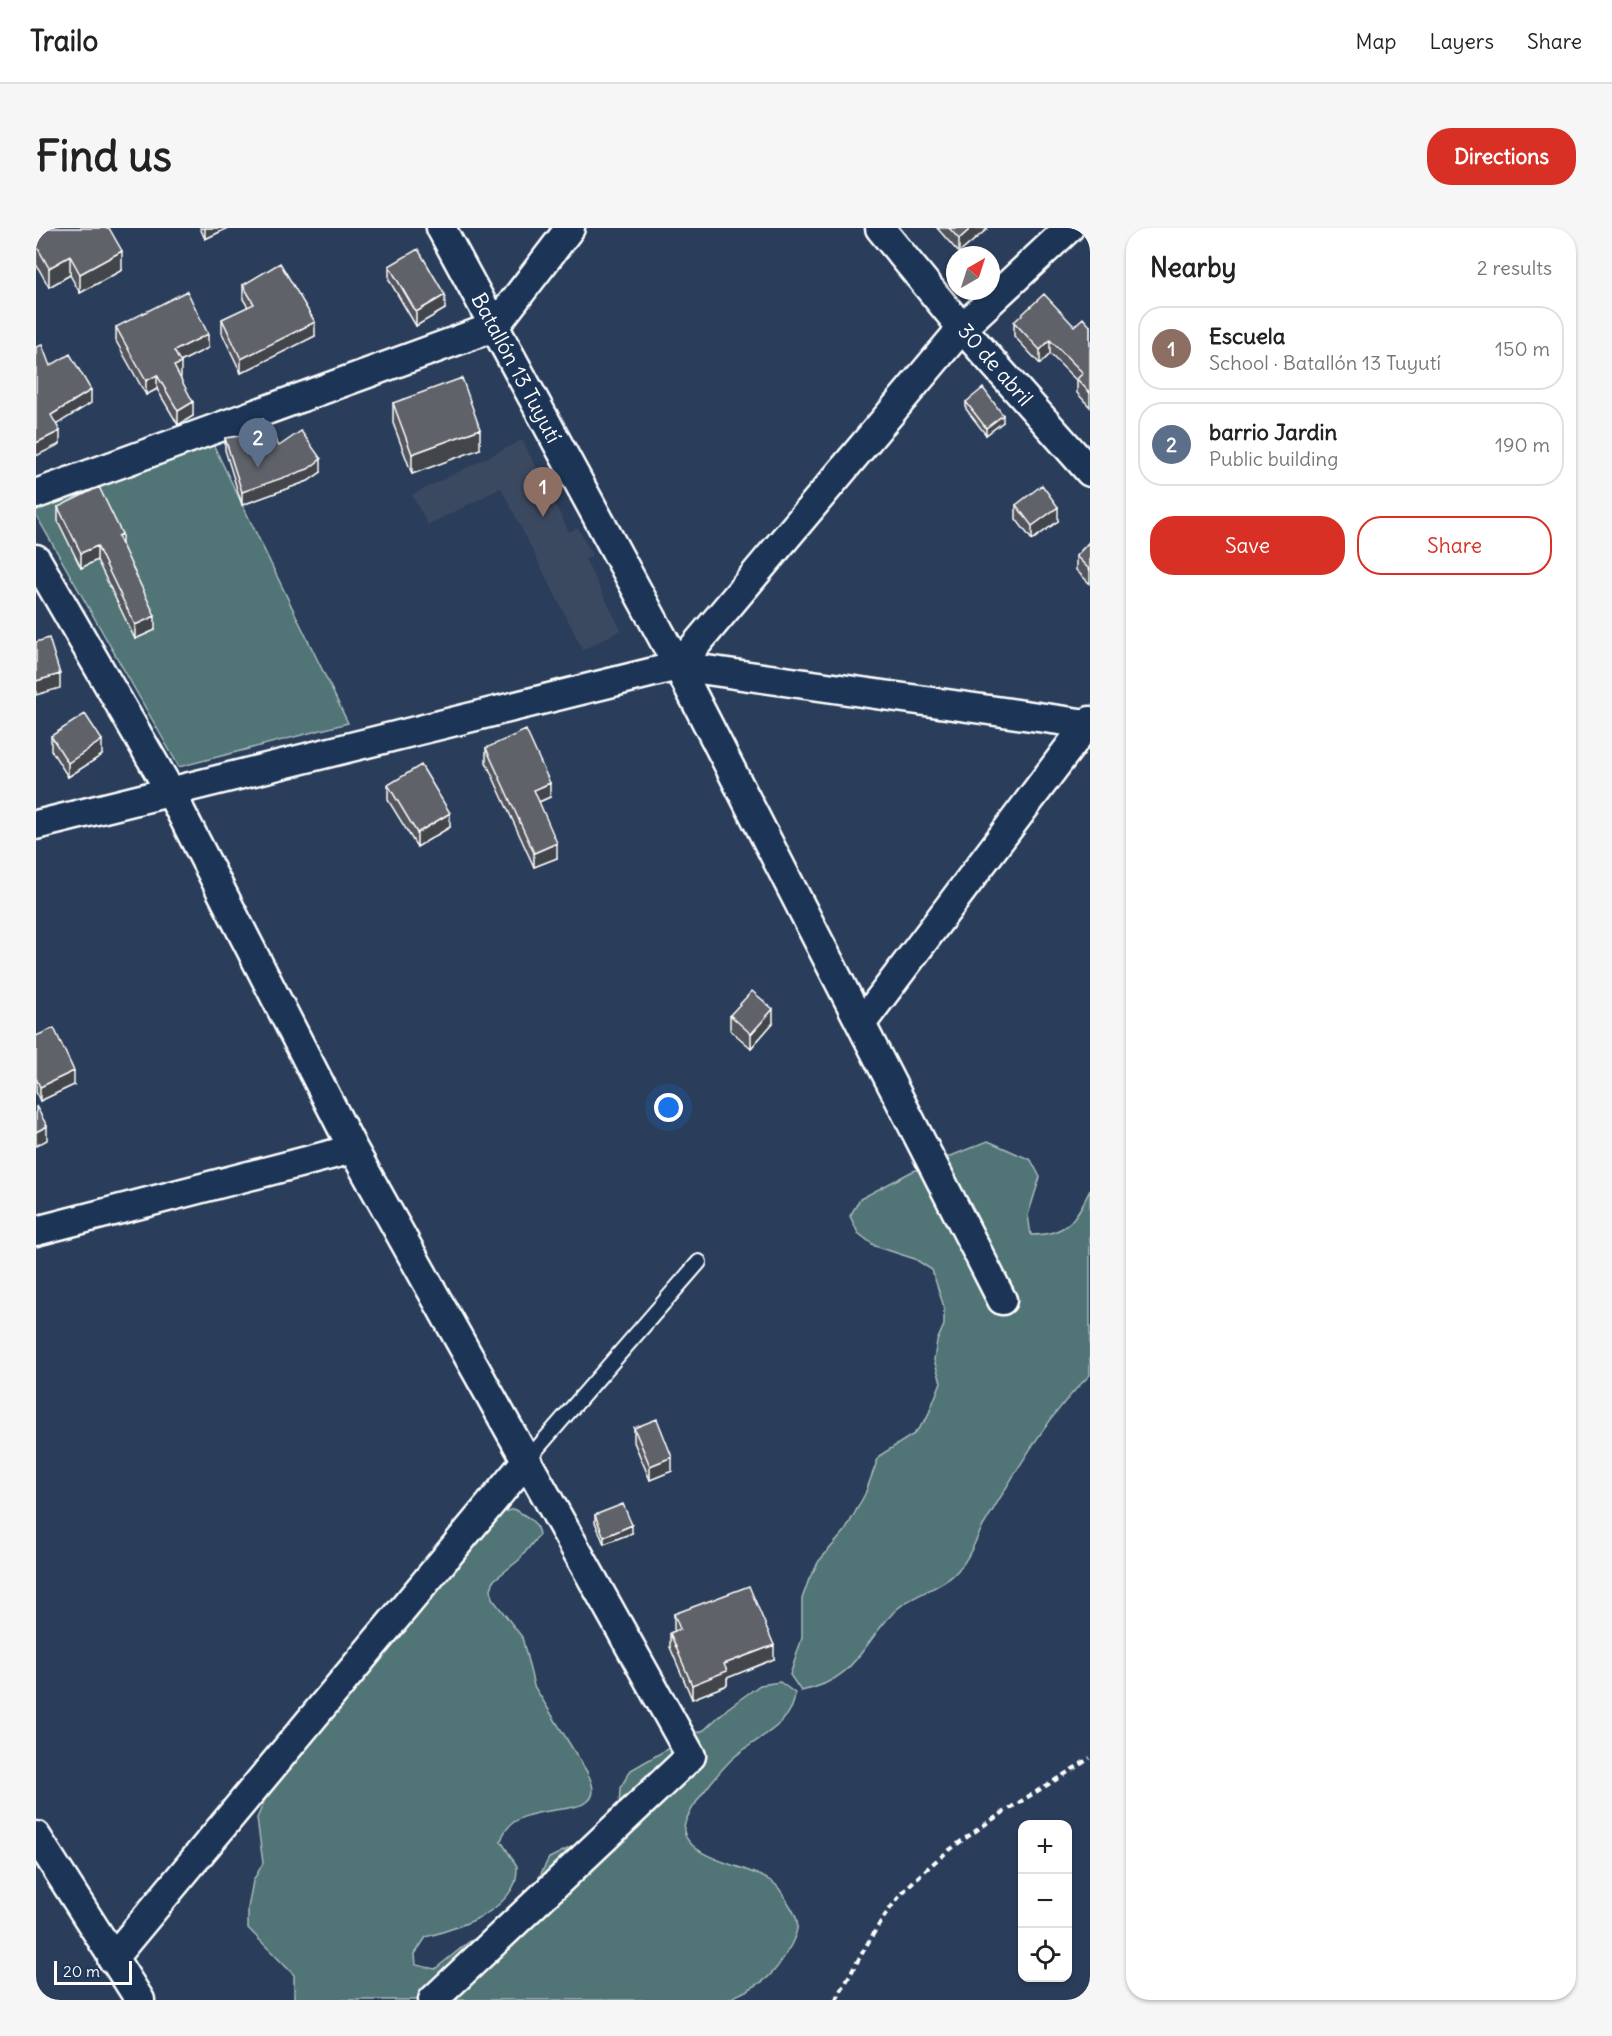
<!DOCTYPE html>
<html lang="en">
<head>
<meta charset="utf-8">
<style>
  body { margin:0; font-family:Delius,sans-serif; background:#f6f6f6; color:#222 }
  .controls { position:absolute; right:18px; bottom:18px; display:grid; overflow:hidden; border-radius:12px; box-shadow:0 2px 4px #0004 }
  .controls button { width:54px; height:54px; display:grid; place-items:center; padding:0; border:0; border-bottom:2px solid #e0e0e0; background:#fff; color:#222; font:30px sans-serif }
  .compass { position:absolute; left:910px; top:18px; width:54px; height:54px; border-radius:50%; background:#fff; box-shadow:0 2px 4px #0004; rotate:39deg }
  .scale { position:absolute; left:18px; bottom:15px; width:78px; box-sizing:border-box; padding-left:6px; border:3px solid #fff; border-top:0; font-size:16px; line-height:21px; white-space:nowrap; color:#fff; -webkit-text-stroke:4px #1d3557; paint-order:stroke }
  .you { position:absolute; left:633px; top:880px; width:21px; height:21px; margin:-15px; border:4px solid #fff; border-radius:50%; background:#1a73e8; box-shadow:0 0 0 9px #1a73e833 }
  .badge { display:grid; place-items:center; width:39px; height:39px; border-radius:50%; background:#d93025; color:#fff; font-size:20px; font-weight:700 }
  .pin { position:absolute; translate:-50% -50px; filter:drop-shadow(0 2px 3px #0008) }
  .pin::after { content:''; position:absolute; top:32px; width:21px; height:18px; background:inherit; clip-path:polygon(0 0,100% 0,50% 100%) }
  .list { margin:0; padding:0; list-style:none }
  h2 { display:flex; justify-content:space-between; align-items:center; height:78px; margin:0; padding:0 24px; font-size:26px }
  h2 small { font-size:20px; font-weight:400; color:#767676 }
  .list li { display:grid; grid-template-columns:39px 1fr auto; gap:18px; align-items:center; box-sizing:border-box; height:84px; margin:0 12px 12px; padding:0 12px; border:2px solid #e0e0e0; border-radius:24px }
  .list b { display:block; font-size:22px; white-space:nowrap }
  .list p { margin:0; font-size:20px; white-space:nowrap; color:#767676 }
  .list em { font-size:20px; font-style:normal; color:#767676 }
  .actions { display:flex; gap:12px; padding:18px 24px }
  .actions a { flex:1; padding:14px 0; border:2px solid #d93025; border-radius:24px; text-align:center; font-size:21px; color:#d93025 }
  .actions .main { background:#d93025; color:#fff }
  .icon { flex:none; width:33px; height:33px; fill:none; stroke:currentColor; stroke-width:2; stroke-linecap:round; stroke-linejoin:round }
  .map { position:relative; flex:none; width:1054px; height:1772px; overflow:hidden; border-radius:24px }
  header { display:flex; align-items:center; gap:36px; box-sizing:border-box; height:84px; padding:0 30px; background:#fff; border-bottom:2px solid #e0e0e0 }
  header strong { font-size:28px }
  nav { display:flex; gap:33px; margin-inline-start:auto; font-size:21px }
  .intro { display:flex; align-items:center; justify-content:space-between; box-sizing:border-box; height:144px; padding:0 36px }
  h1 { margin:0; font-size:42px }
  .button { padding:15px 27px; border-radius:24px; background:#d93025; color:#fff; font-size:21px; font-weight:700 }
  main { display:flex; gap:36px; padding:0 36px }
  aside { flex:1; background:#fff; border-radius:24px; box-shadow:0 2px 4px #0004 }
  .map>svg:first-child { display:block }
</style>
</head>
<body>
<header>
<strong>Trailo</strong>
<nav><a>Map</a><a>Layers</a><a>Share</a></nav>
</header>
<div class="intro"><h1>Find us</h1><a class="button">Directions</a></div>
<main>
<div class="map">
<svg width="1054" height="1772" viewBox="0 0 1054 1772">
  <rect width="100%" height="100%" fill="#2a3e5b"/>
  <filter id="ink" filterUnits="userSpaceOnUse"><feTurbulence type="fractalNoise" baseFrequency=".0167" numOctaves="2"/><feDisplacementMap in="SourceGraphic" scale="12" xChannelSelector="R" yChannelSelector="G"/><feConvolveMatrix kernelMatrix="1 2 1 2 8 2 1 2 1" color-interpolation-filters="sRGB"/></filter>
  <g filter="url(#ink)">
    <!-- built -->
    <path fill="#3a4960" d="M 486,212 L 533,304 L 542,300 L 556,327 L 549,331 L 585,402 L 547,422 L 465,260 L 392,297 L 376,267 Z"/>
    <!-- green -->
    <path fill="#517576" stroke="#a8baba" stroke-width="1.5" d="M 177,216 L 312,495 L 143,539 L 0,287 L 0,275 Z
      M 952,913 L 995,932 L 1004,949 L 992,987 L 995,1007 C 1030,1007 1039,993 1054,962 L 1054,1147 C 1009,1189 978,1248 946,1300 C 939,1313 934,1329 924,1340 C 907,1362 875,1365 856,1386 C 824,1420 818,1453 765,1463 L 754,1447 L 766,1410 L 766,1371 L 773,1351 L 783,1333 L 809,1303 L 829,1266 L 843,1228 L 878,1206 L 891,1190 L 905,1154 L 898,1132 L 901,1113 L 908,1097 L 908,1079 L 896,1042 L 879,1031 L 839,1018 L 822,1005 L 814,988 L 824,971 L 875,944 Z
      M 477,1281 C 490,1288 501,1292 503,1307 L 483,1332 L 458,1352 L 455,1361 L 456,1370 L 486,1409 L 498,1458 L 551,1544 C 583,1603 478,1561 465,1613 L 481,1638 C 481,1644 481,1652 478,1657 C 463,1688 420,1700 390,1709 L 379,1726 L 380,1737 L 399,1741 L 433,1714 L 459,1700 L 497,1661 L 513,1630 L 570,1602 L 583,1583 L 584,1560 L 595,1542 L 630,1522 L 637,1514 L 668,1502 L 692,1480 L 724,1457 L 744,1454 L 759,1465 C 758,1498 716,1511 695,1532 C 684,1543 645,1588 648,1603 C 653,1633 719,1638 740,1657 C 745,1662 749,1670 753,1676 C 764,1693 764,1699 755,1717 C 736,1753 726,1755 691,1772 L 258,1772 L 258,1747 L 212,1700 L 212,1680 L 217,1653 L 227,1635 L 221,1590 L 231,1567 L 274,1503 L 348,1426 L 381,1370 L 443,1293 Z"/>
    <g fill="none" stroke-linecap="round" stroke-linejoin="round">
      <!-- service casing -->
      <g stroke="#fff" stroke-width="18">
        <path id="service" d="M 491,1232 L 663,1034"/>
      </g>
      <!-- minor casing -->
      <g stroke="#fff" stroke-width="33">
        <path id="minor" d="M 405,0 L 642,438 L 966,1072
          M 844,0 L 926,100 L 1054,244
          M 0,266 L 458,99 L 534,0
          M 0,331 L 134,563 L 317,921 L 655,1528 L 397,1772
          M 642,438 L 926,100 L 1033,0
          M 0,597 L 642,438 L 1051,496 L 1054,493
          M 825,796 L 1051,496
          M 0,1003 L 317,921
          M 0,1608 L 104,1772
          M 76,1731 L 491,1232"/>
      </g>
      <!-- path -->
      <path stroke="#fff" stroke-width="4" stroke-dasharray="6 4.5" stroke-linecap="butt" d="M 800,1772 C 824,1731 845,1683 881,1650 C 931,1602 996,1568 1054,1530"/>
      <!-- service -->
      <use href="#service" stroke="#1d3557" stroke-width="14"/>
      <!-- minor -->
      <use href="#minor" stroke="#1d3557" stroke-width="28"/>
    </g>
    <!-- wall -->
    <path fill="#53545b" stroke="#fff" stroke-width="1.5" d="M 0,0 L 86,42 L 44,65 L 34,47 L 13,59 L 0,36 Z
      M 164,0 L 192,0 L 169,11 Z
      M 901,0 L 951,0 L 951,1 L 923,25 Z
      M 353,38 L 409,81 L 380,98 L 353,52 Z
      M 207,57 L 279,108 L 205,145 L 186,105 L 186,91 L 212,79 L 207,71 Z
      M 978,94 L 1038,98 L 1054,98 L 1054,179 L 1041,165 L 1041,153 L 1014,126 L 1004,136 L 978,108 Z
      M 80,99 L 172,120 L 144,134 L 144,149 L 157,188 L 142,197 L 121,161 L 110,167 L 80,113 Z
      M 930,174 L 967,194 L 950,207 L 930,181 Z
      M 357,175 L 444,221 L 376,246 L 357,195 Z
      M 189,210 L 243,218 L 285,244 L 272,253 L 206,277 L 189,222 Z
      M 980,277 L 1022,293 L 996,312 L 980,291 Z
      M 22,279 L 86,317 L 119,402 L 99,411 L 61,332 L 45,340 L 22,293 Z
      M 1054,313 L 1054,356 L 1040,342 L 1040,328 Z
      M 15,508 L 66,527 L 32,549 L 15,522 Z
      M 450,520 L 514,569 L 503,574 L 521,630 L 498,639 L 450,534 Z
      M 352,557 L 414,599 L 381,619 L 352,572 Z
      M 694,787 L 737,795 L 715,820 L 694,802 Z
      M 0,808 L 38,857 L 4,873 L 0,864 Z
      M 598,1200 L 636,1243 L 614,1252 L 598,1214 Z
      M 559,1287 L 596,1305 L 568,1316 L 559,1294 Z
      M 638,1386 L 738,1431 L 691,1450 L 691,1457 L 656,1471 L 634,1419 L 634,1405 L 639,1403 L 638,1401 Z"/>
    <!-- shaded-wall -->
    <path fill="#43454a" stroke="#fff" stroke-width="1.5" d="M 169,0 L 192,0 L 169,11 Z
      M 935,0 L 951,0 L 951,1 L 923,25 L 923,11 Z
      M 86,23 L 86,42 L 44,65 L 44,46 Z
      M 34,28 L 34,47 L 13,59 L 13,40 Z
      M 409,67 L 409,81 L 380,98 L 380,84 Z
      M 279,94 L 279,108 L 205,145 L 205,131 Z
      M 172,106 L 172,120 L 138,137 L 138,123 Z
      M 1014,112 L 1014,126 L 1004,136 L 1004,122 Z
      M 145,135 L 145,149 L 138,152 L 138,138 Z
      M 121,147 L 121,161 L 110,167 L 110,153 Z
      M 55,162 L 55,175 L 15,200 L 15,187 Z
      M 157,174 L 157,188 L 142,197 L 142,183 Z
      M 967,187 L 967,194 L 950,207 L 950,200 Z
      M 444,201 L 444,221 L 376,246 L 376,226 Z
      M 24,203 L 24,216 L 0,228 L 0,215 Z
      M 285,231 L 285,244 L 272,253 L 206,277 L 206,264 Z
      M 1022,279 L 1022,293 L 996,312 L 996,298 Z
      M 86,306 L 86,320 L 82,308 Z
      M 61,318 L 61,332 L 45,340 L 45,325 Z
      M 119,388 L 119,402 L 99,411 L 99,397 Z
      M 24,446 L 24,460 L 0,467 L 0,453 Z
      M 66,512 L 66,527 L 32,549 L 32,535 Z
      M 514,555 L 514,569 L 498,576 L 498,562 Z
      M 414,585 L 414,599 L 381,619 L 381,605 Z
      M 521,615 L 521,630 L 498,639 L 498,625 Z
      M 737,781 L 737,795 L 715,820 L 715,806 Z
      M 38,843 L 38,857 L 4,873 L 4,859 Z
      M 11,898 L 11,912 L 0,918 L 0,904 Z
      M 636,1229 L 636,1243 L 614,1252 L 614,1238 Z
      M 596,1297 L 596,1305 L 568,1316 L 568,1309 Z
      M 738,1417 L 738,1431 L 691,1450 L 691,1457 L 656,1471 L 656,1457 L 688,1436 Z"/>
    <!-- building -->
    <path fill="#60626a" stroke="#fff" stroke-width="1.5" d="M 0,0 L 73,0 L 86,23 L 44,46 L 34,28 L 13,40 L 0,17 Z
      M 913,0 L 935,0 L 923,11 Z
      M 382,21 L 409,67 L 380,84 L 353,38 Z
      M 244,35 L 279,94 L 205,131 L 186,91 L 218,76 L 207,57 Z
      M 151,63 L 172,106 L 138,123 L 145,135 L 138,138 L 157,174 L 142,183 L 121,147 L 110,153 L 80,99 Z
      M 1008,66 L 1038,98 L 1047,90 L 1054,98 L 1054,165 L 1041,151 L 1047,145 L 1014,112 L 1004,122 L 978,94 Z
      M 6,117 L 14,138 L 34,126 L 55,162 L 15,187 L 24,203 L 0,215 L 0,119 Z
      M 426,150 L 444,201 L 376,226 L 357,175 Z
      M 947,160 L 967,187 L 950,200 L 930,174 Z
      M 227,191 L 243,218 L 265,203 L 285,231 L 272,241 L 206,264 L 189,210 L 203,208 Z
      M 1006,257 L 1022,279 L 996,298 L 980,277 Z
      M 63,259 L 86,306 L 82,308 L 119,388 L 99,397 L 61,318 L 45,325 L 22,279 Z
      M 1054,313 L 1054,342 L 1040,328 Z
      M 13,410 L 24,446 L 0,453 L 0,414 Z
      M 49,486 L 66,512 L 32,535 L 15,508 Z
      M 490,502 L 514,555 L 498,562 L 521,615 L 498,625 L 450,520 Z
      M 385,537 L 414,585 L 381,605 L 352,557 Z
      M 716,763 L 737,781 L 715,806 L 694,787 Z
      M 18,800 L 38,843 L 4,859 L 0,850 L 0,808 Z
      M 0,878 L 11,898 L 0,904 Z
      M 621,1191 L 636,1229 L 614,1238 L 598,1200 Z
      M 587,1276 L 596,1297 L 568,1309 L 559,1287 Z
      M 713,1358 L 738,1417 L 688,1436 L 691,1443 L 656,1457 L 634,1405 L 644,1401 L 638,1386 Z"/>
  </g>
  <g text-anchor="middle" stroke-width="6" stroke-linejoin="round" paint-order="stroke">
    <!-- street labels -->
    <g font-size="21" fill="#fff" stroke="#1d3557">
      <text transform="translate(959 137) rotate(49)" y="7">30 de abril</text>
      <text transform="translate(480 140) rotate(62)" y="7">Batallón 13 Tuyutí</text>
    </g>
  </g>
</svg>
<div class="controls">
<button>+</button>
<button>−</button>
<button><svg class="icon" aria-label="locate" viewBox="0 0 24 24"><circle cx="12" cy="12" r="6"/><path d="M12 2v4M12 18v4M2 12h4M18 12h4"/></svg></button>
</div>
<svg class="compass" viewBox="-18 -18 36 36"><path d="M0-13l5 13h-10z" fill="#e53935"/><path d="M0 13l5-13h-10z" fill="#767676"/></svg>
<div class="scale">20 m</div>
<div class="you"></div>
<div class="pin badge" style="left:507px;top:289px;background:#8d6e63">1</div>
<div class="pin badge" style="left:222px;top:240px;background:#5c6f8a">2</div>
</div>
<aside>
<h2>Nearby<small>2 results</small></h2>
<ul class="list">
<li><span class="badge" style="background:#8d6e63">1</span><div><b>Escuela</b><p>School · Batallón 13 Tuyutí</p></div><em>150 m</em></li>
<li><span class="badge" style="background:#5c6f8a">2</span><div><b>barrio Jardin</b><p>Public building</p></div><em>190 m</em></li>
</ul>
<div class="actions"><a class="main">Save</a><a>Share</a></div>
</aside>
</main>
</body>
</html>
